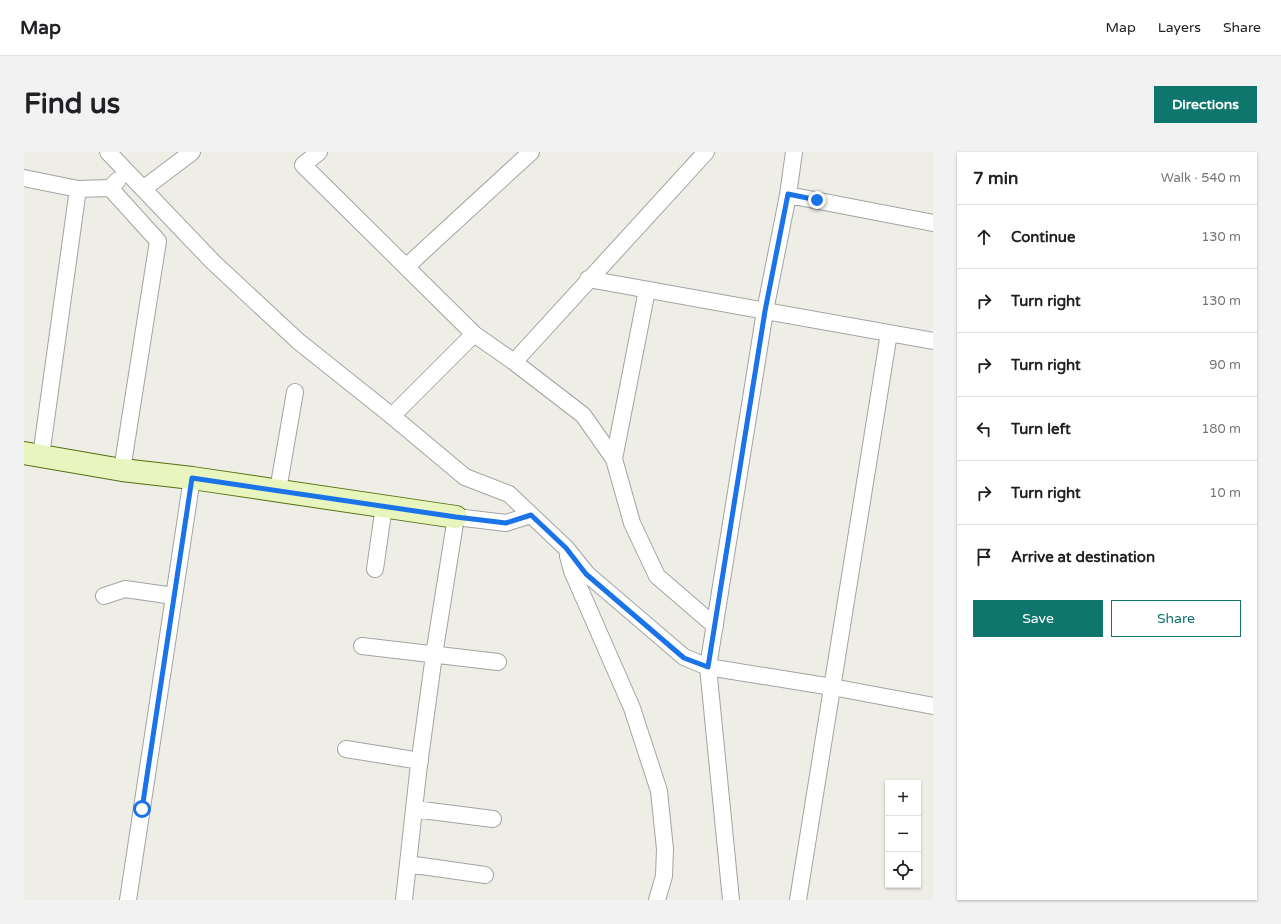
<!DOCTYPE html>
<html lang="en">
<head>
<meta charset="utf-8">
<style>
  body { margin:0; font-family:"Varela Round",sans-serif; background:#f2f2f2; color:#202124 }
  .controls { position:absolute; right:12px; bottom:12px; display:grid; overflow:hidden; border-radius:0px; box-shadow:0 1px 3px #0004 }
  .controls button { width:36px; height:36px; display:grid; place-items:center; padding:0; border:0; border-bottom:1px solid #e0e0e0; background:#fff; color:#202124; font:20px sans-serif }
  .stop { position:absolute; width:12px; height:12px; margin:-9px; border:3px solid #1a73e8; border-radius:50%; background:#fff }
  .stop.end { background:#1a73e8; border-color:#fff; box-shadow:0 1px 4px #0008 }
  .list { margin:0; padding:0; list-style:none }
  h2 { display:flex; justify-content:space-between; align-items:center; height:52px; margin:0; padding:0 16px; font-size:17px }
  h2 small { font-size:13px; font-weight:400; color:#757577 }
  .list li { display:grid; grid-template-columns:26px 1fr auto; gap:12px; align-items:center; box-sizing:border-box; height:64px; padding:0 16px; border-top:1px solid #e0e0e0 }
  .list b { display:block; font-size:15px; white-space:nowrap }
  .list em { font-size:13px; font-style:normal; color:#757577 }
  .actions { display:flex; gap:8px; padding:12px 16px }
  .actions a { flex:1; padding:9px 0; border:1px solid #0f766e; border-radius:0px; text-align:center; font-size:14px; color:#0f766e }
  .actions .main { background:#0f766e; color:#fff }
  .icon { flex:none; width:22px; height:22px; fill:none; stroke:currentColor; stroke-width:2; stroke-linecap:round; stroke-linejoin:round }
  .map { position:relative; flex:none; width:909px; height:748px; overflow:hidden; border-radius:0px }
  header { display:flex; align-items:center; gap:24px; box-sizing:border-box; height:56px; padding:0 20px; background:#fff; border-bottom:1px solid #e0e0e0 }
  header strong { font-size:19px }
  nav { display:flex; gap:22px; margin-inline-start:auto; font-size:14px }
  .intro { display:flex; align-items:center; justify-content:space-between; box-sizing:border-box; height:96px; padding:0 24px }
  h1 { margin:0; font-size:28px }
  .button { padding:10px 18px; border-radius:0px; background:#0f766e; color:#fff; font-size:14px; font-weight:700 }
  main { display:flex; gap:24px; padding:0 24px }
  aside { flex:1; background:#fff; border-radius:0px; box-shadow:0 1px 3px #0004 }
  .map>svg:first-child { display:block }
</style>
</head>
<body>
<header>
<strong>Map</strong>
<nav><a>Map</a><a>Layers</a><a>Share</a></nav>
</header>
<div class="intro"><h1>Find us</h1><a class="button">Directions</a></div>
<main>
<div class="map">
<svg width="909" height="748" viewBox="0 0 909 748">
  <rect width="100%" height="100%" fill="#efeee6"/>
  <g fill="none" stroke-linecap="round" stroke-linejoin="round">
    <!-- street casing -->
    <g stroke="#a3a3a3" stroke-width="18">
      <path id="street" d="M 84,0 L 189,110 L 274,189 L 368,264 L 441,325 L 485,342 L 542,396 L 563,422 L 660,505 L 684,515 L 808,535 L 909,554
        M 295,0 L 279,13 L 450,182 L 490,210 L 559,263 L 590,307 L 608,371 L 633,424 L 691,474
        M 0,26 L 54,37 L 86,36 L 94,28
        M 86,36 L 134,89 L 98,318
        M 119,37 L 168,0
        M 764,43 L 909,71
        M 383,114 L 507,0
        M 564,127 L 909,189
        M 490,210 L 682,0
        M 368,264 L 450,182
        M 17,304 L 54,37
        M 590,307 L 623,138
        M 254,338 L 271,240
        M 544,404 L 548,419 L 608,556 L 635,639 L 641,697 L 640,724 L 633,748
        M 351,417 L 360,354
        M 80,444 L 101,437 L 150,444
        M 338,494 L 474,510
        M 322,597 L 396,609
        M 390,657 L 469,667
        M 384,712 L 461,723
        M 104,748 L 168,326
        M 380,748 L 394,621 L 410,503 L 432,365 L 482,371 L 507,363
        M 707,748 L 684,515 L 741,159 L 764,43 L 770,0
        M 774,748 L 865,181"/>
    </g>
    <!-- secondary casing -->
    <g stroke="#556f0d" stroke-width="24">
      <path id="secondary" d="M 0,301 L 98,318 L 168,326 L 432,365"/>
    </g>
    <!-- street -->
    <use href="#street" stroke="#fff" stroke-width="16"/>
    <!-- secondary -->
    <use href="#secondary" stroke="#e9f5be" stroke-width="22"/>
  </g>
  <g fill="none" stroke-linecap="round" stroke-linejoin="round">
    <!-- route -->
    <path stroke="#1a73e8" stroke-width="5" d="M 118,657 L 168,326 L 432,365 L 482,371 L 507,363 L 542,396 L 562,422 L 660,506 L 684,515 L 741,159 L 764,42 L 793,48"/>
  </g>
</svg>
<div class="controls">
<button>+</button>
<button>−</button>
<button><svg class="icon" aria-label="locate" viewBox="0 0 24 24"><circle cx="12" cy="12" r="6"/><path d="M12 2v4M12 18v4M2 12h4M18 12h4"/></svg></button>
</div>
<div class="stop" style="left:118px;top:657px"></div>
<div class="stop end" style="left:793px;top:48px"></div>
</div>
<aside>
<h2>7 min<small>Walk · 540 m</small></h2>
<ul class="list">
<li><svg class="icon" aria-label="ahead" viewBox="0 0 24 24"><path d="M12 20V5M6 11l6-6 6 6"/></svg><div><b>Continue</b></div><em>130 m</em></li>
<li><svg class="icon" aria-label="right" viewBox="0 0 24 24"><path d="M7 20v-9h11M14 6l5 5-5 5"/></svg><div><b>Turn right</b></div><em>130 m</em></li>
<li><svg class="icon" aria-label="right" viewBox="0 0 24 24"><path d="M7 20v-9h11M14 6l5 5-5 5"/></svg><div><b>Turn right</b></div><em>90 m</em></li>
<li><svg class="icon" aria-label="left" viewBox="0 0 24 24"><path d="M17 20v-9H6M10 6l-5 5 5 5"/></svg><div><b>Turn left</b></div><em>180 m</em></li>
<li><svg class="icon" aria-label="right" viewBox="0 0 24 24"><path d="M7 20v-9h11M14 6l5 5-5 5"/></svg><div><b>Turn right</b></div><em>10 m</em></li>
<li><svg class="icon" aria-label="arrive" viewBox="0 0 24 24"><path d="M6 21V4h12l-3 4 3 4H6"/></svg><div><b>Arrive at destination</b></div></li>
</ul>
<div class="actions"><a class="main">Save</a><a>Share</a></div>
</aside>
</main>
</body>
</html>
